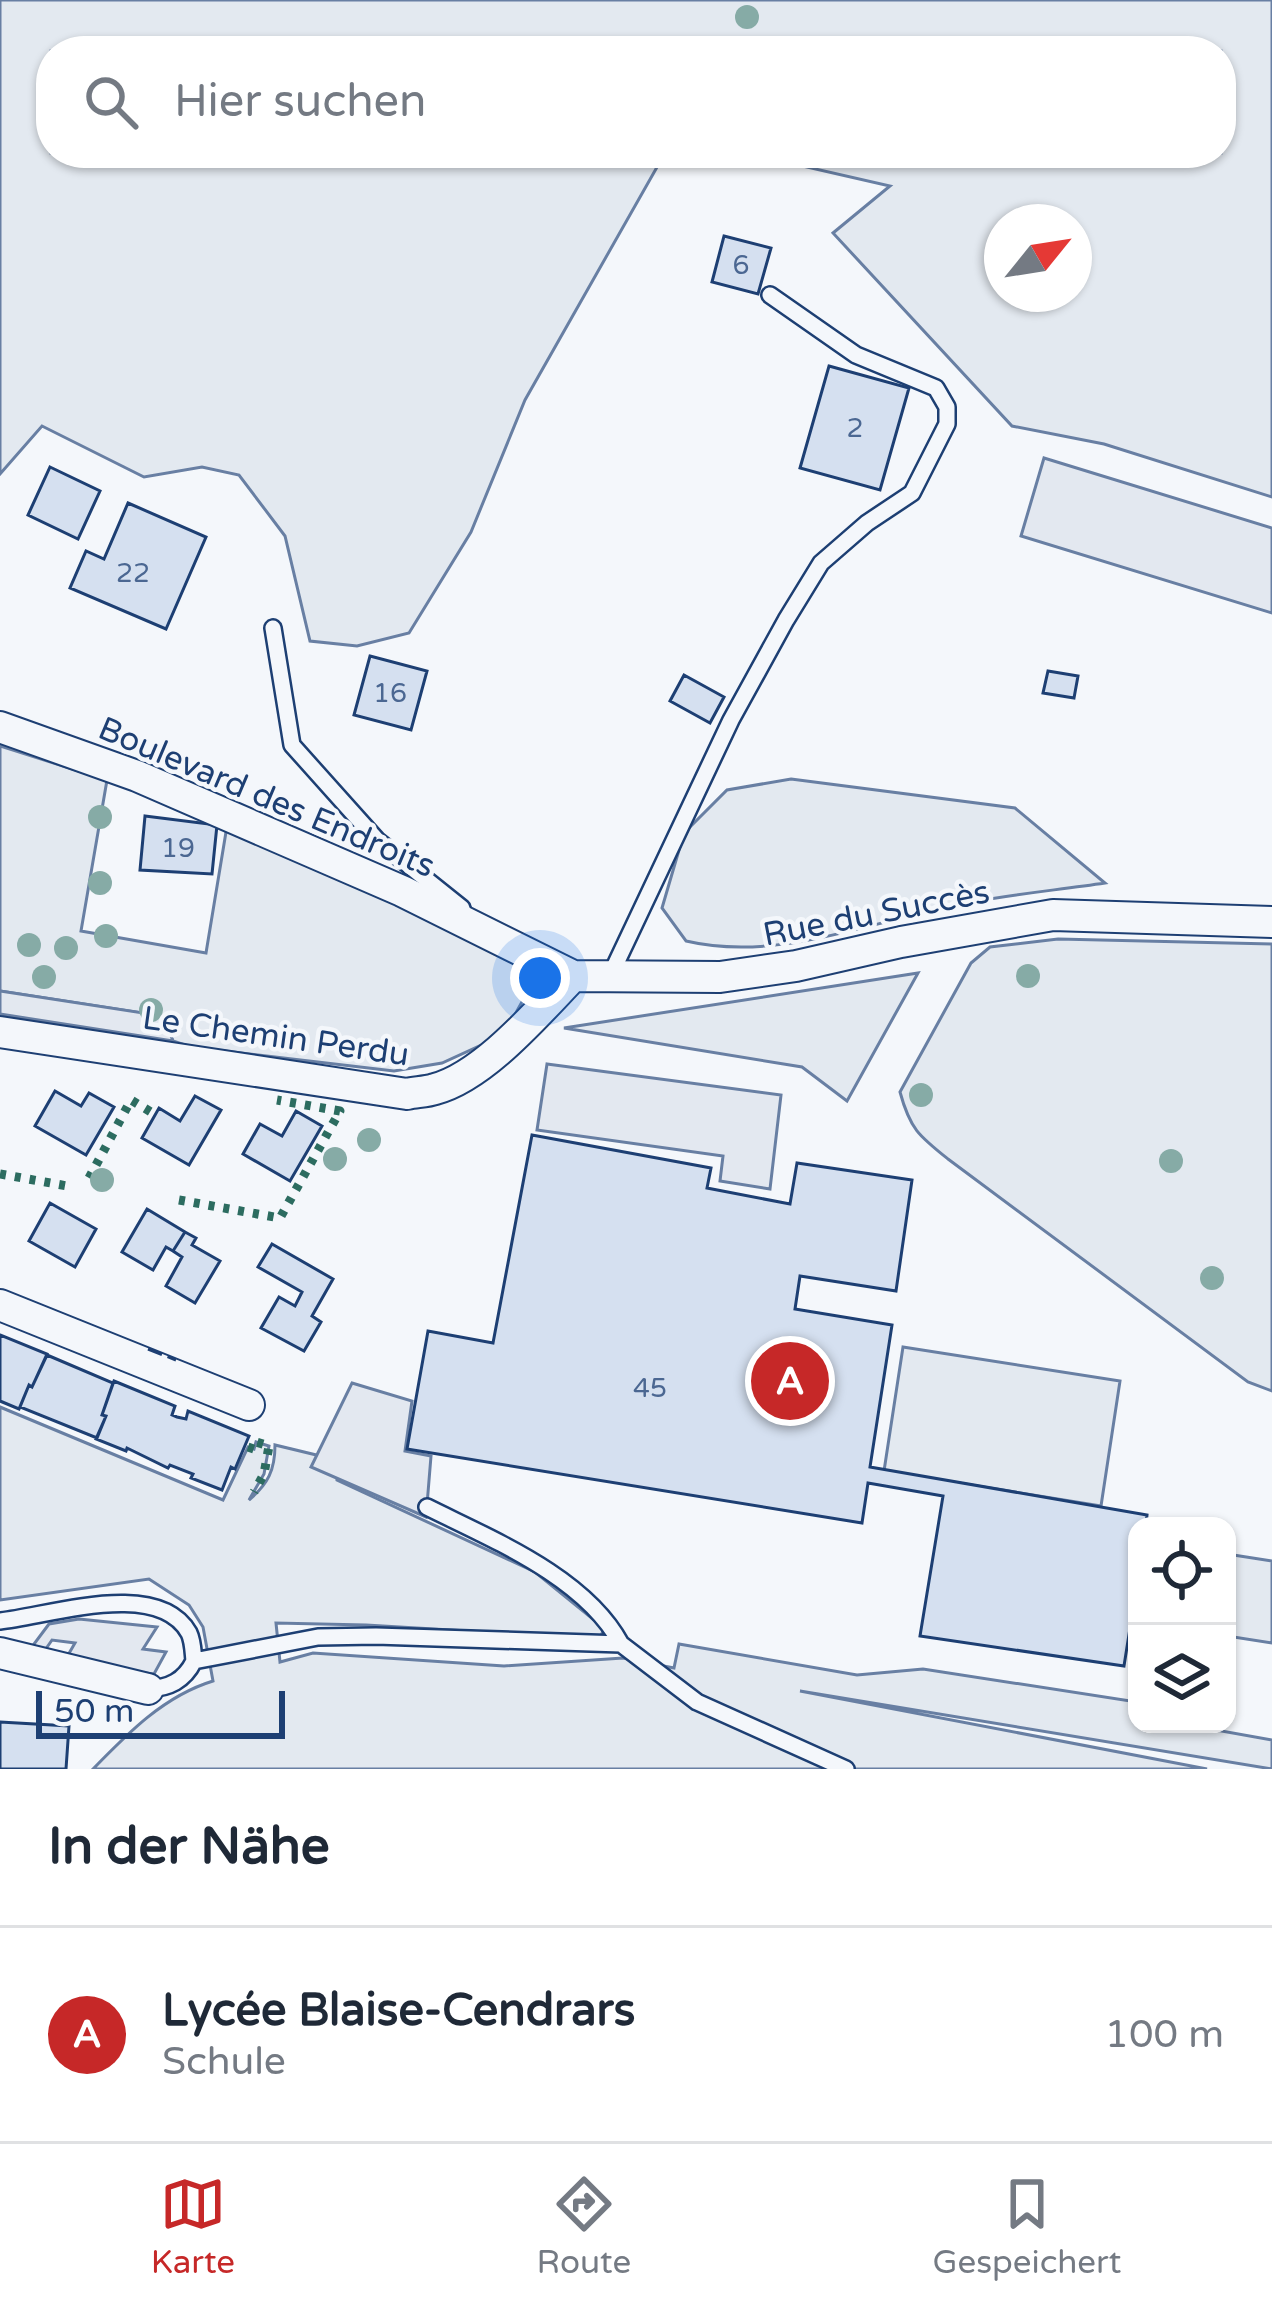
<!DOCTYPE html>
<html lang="de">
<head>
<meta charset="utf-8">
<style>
  body { margin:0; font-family:"Varela Round",sans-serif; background:#f2f2f3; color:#1f2937 }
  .controls { position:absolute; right:36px; bottom:36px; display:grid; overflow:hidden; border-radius:24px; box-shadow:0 3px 9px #0004 }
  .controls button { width:108px; height:108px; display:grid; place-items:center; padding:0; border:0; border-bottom:3px solid #e0e1e3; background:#fff; color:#1f2937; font:60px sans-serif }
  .compass { position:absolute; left:984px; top:204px; width:108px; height:108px; border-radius:50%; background:#fff; box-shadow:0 3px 9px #0004; rotate:60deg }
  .scale { position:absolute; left:36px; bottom:30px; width:249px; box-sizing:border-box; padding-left:12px; border:6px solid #1d3f73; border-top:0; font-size:33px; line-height:42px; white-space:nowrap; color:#1d3f73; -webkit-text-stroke:9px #f4f7fb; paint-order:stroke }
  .you { position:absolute; left:540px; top:978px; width:42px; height:42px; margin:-30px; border:9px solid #fff; border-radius:50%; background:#1a73e8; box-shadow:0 0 0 18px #1a73e833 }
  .badge { display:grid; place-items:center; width:78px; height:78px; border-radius:50%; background:#c62828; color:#fff; font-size:39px; font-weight:700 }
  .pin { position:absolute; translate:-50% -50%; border:6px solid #fff; box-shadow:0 3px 12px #0006 }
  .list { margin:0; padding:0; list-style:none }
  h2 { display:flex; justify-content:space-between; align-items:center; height:156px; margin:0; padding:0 48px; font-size:51px }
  h2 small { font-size:39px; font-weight:400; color:#747a83 }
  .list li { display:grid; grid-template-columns:78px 1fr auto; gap:36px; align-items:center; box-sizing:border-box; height:216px; padding:0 48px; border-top:3px solid #e0e1e3 }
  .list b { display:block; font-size:45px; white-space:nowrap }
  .list p { margin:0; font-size:39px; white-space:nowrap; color:#747a83 }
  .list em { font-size:39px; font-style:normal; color:#747a83 }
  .icon { flex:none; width:66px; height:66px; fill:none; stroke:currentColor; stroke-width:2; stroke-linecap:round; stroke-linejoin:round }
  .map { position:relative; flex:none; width:1272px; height:1769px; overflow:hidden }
  .search { position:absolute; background:#fff; box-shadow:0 3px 9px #0004; left:36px; right:36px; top:36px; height:132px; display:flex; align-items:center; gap:30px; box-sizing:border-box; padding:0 42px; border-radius:48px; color:#747a83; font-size:45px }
  .sheet { height:372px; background:#fff }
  nav { display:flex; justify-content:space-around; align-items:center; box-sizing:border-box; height:168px; border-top:3px solid #e0e1e3; background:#fff; font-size:33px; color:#747a83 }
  nav a { display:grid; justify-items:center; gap:6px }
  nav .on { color:#c62828 }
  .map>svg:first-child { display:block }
</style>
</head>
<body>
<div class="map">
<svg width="1272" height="1769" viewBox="0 0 1272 1769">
  <rect width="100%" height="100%" fill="#f4f7fb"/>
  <!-- green -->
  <path fill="#e3e9f0" stroke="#687fa3" stroke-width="3" fill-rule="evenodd" d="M 0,0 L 1272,0 L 1272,497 L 1104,444 L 1012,426 L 833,233 L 890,186 L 746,153 L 1221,153 L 1221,51 L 51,51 L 51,153 L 665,153 L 525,400 L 471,532 L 409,633 L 357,646 L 310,641 L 285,536 L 239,475 L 202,467 L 144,477 L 42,426 L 0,474 ZM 1002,222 L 1074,222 L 1074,294 L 1002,294 Z
    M 0,746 L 107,780 L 81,931 L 206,953 L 227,826 L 460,931 L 521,966 L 527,993 L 513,1018 L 490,1041 L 442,1063 L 394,1071 L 191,1047 L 173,1041 L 162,1016 L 0,991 Z
    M 791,779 L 1015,808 L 1105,883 C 1051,891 994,896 941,908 C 858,927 771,961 686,941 L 662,908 L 684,833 L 727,790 Z
    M 1058,939 L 1272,944 L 1272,1391 L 1248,1382 L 948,1159 C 919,1136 910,1129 900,1092 L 971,963 L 990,947 Z
    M 918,973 L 847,1101 L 802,1067 L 564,1028 Z
    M 903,1347 L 1120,1381 L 1101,1506 L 884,1471 Z
    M 0,1407 L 223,1500 L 248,1447 L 254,1449 L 256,1442 L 269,1446 L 264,1474 L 249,1500 C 268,1484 275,1470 275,1445 L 337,1460 L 337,1480 L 535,1572 L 604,1628 L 600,1639 L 366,1625 L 276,1623 L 280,1662 L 313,1653 L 504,1666 L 623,1658 L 674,1668 L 679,1644 L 857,1675 L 923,1669 L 1137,1702 L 1137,1724 L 1198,1724 L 1199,1727 L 1272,1740 L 1272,1769 L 800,1691 L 1207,1769 L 93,1769 C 128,1733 164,1696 213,1681 L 203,1627 L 189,1605 L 149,1579 L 0,1600 Z
    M 1227,1554 L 1272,1561 L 1272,1643 L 1227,1636 Z"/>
  <!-- parking -->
  <path fill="#e3e8f0" stroke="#687fa3" stroke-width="3" d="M 1044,458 L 1272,528 L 1272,613 L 1021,536 Z
    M 0,991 L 163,1016 L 173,1041 L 0,1014 Z
    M 547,1064 L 781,1095 L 770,1189 L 720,1181 L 723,1156 L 537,1130 Z
    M 352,1383 L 412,1401 L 405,1451 L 431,1456 L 426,1517 L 311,1467 Z
    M 79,1619 L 157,1627 L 143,1649 L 166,1652 L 154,1674 L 74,1666 L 64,1662 L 75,1643 L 52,1640 L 43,1653 L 31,1648 L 49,1624 Z"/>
  <!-- building -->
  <path fill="#d5e0f0" stroke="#1d3f73" stroke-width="3" d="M 724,236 L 771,248 L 758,294 L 712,282 Z
    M 829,366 L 909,388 L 880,490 L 800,468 Z
    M 50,467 L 100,491 L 78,539 L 28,515 Z
    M 128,503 L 206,537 L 166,629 L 70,588 L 86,551 L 104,559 Z
    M 370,656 L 427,671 L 411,730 L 354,715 Z
    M 1048,671 L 1078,676 L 1074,698 L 1043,693 Z
    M 684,675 L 724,697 L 710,723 L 670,701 Z
    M 145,816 L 217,825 L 212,874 L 140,870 Z
    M 55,1091 L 81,1106 L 89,1093 L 114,1107 L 86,1155 L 35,1126 Z
    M 195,1096 L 221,1110 L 189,1165 L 142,1138 L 159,1108 L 180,1121 Z
    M 296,1111 L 322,1126 L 290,1181 L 243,1154 L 260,1124 L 282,1136 Z
    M 532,1135 L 711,1168 L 707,1188 L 790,1204 L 797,1163 L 912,1180 L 896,1291 L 800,1276 L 795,1309 L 892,1325 L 870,1467 L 1147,1515 L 1146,1526 L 1137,1526 L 1137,1584 L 1124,1666 L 920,1636 L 943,1496 L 868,1483 L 862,1523 L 407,1449 L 428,1331 L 493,1343 Z
    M 50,1203 L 96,1229 L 75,1267 L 29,1241 Z
    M 147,1209 L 185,1232 L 173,1251 L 166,1247 L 153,1270 L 122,1252 Z
    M 185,1232 L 196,1238 L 192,1245 L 220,1261 L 195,1303 L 166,1286 L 182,1257 L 173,1251 Z
    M 272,1244 L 333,1279 L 312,1316 L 321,1322 L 304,1351 L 261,1328 L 279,1297 L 295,1306 L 302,1292 L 258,1267 Z
    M 0,1335 L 47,1354 L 32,1387 L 29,1385 L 19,1409 L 0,1401 Z
    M 47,1355 L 113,1383 L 102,1415 L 106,1416 L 97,1438 L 20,1407 L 29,1385 L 32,1387 Z
    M 114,1381 L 175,1406 L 172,1415 L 177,1417 L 186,1419 L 188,1411 L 249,1436 L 235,1469 L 231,1467 L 222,1490 L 191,1478 L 193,1474 L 170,1465 L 168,1468 L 127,1448 L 126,1451 L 96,1439 L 106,1416 L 102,1415 Z
    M 0,1722 L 69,1726 L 66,1769 L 0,1769 Z"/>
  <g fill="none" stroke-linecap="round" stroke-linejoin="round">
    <!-- service casing -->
    <g stroke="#1d3f73" stroke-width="20">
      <path id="service" d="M 273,628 L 292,745 L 377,840 L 462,908
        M 611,974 L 731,720 L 786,620 L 821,563 L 867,523 L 912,493 L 947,424 L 947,407 L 936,388 L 856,355 L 770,295
        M 427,1507 C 493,1540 585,1577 621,1644
        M 0,1621 C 49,1616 158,1578 189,1633 C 193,1641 193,1652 194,1661 C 184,1681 169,1688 148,1689
        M 194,1661 L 318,1637 L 376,1636 L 621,1644 L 697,1702 L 846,1769"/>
    </g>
    <!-- minor casing -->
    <g stroke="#1d3f73" stroke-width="34">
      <path id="minor" d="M 0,727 L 137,776 L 402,891 L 573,976 L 720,977 L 796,966 L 901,942 L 1053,915 L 1272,922
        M 0,1032 L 407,1094 C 416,1092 426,1092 435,1089 C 484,1076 538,1012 573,976
        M 0,1305 L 249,1405
        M 0,1653 L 148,1689"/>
    </g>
    <!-- service -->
    <use href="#service" stroke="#f4f7fb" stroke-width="15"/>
    <!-- minor -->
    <use href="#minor" stroke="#f4f7fb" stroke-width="30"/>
    <!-- hedge -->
    <path stroke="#2c6c60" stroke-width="9" stroke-dasharray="6 9" stroke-linecap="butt" d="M 0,1174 L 73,1187
      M 89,1178 L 131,1100 L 151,1112
      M 179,1200 L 280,1218 L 340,1111 L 277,1100
      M 248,1447 L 254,1449 L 256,1442 L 269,1446 L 264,1474 L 254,1492"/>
    <!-- fence -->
    <path stroke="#1d3f73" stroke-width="3" stroke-dasharray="15 6" stroke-linecap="butt" d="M 148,1349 L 176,1360"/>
  </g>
  <!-- trees -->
  <g fill="#86aba6">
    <circle cx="747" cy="17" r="12"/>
    <circle cx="100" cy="817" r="12"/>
    <circle cx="100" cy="883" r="12"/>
    <circle cx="106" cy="936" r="12"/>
    <circle cx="29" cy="945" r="12"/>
    <circle cx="66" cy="948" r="12"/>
    <circle cx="1028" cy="976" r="12"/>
    <circle cx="44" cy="977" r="12"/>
    <circle cx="151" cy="1010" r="12"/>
    <circle cx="921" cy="1095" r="12"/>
    <circle cx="369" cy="1140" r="12"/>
    <circle cx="335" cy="1159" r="12"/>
    <circle cx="1171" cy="1161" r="12"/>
    <circle cx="102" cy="1180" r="12"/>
    <circle cx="1212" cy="1278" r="12"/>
  </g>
  <g text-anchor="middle" stroke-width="9" stroke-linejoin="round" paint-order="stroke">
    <!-- number labels -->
    <g font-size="27" fill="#4b6792">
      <text x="741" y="274">6</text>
      <text x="855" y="437">2</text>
      <text x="133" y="582">22</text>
      <text x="390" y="702">16</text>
      <text x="178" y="857">19</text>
      <text x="650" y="1397">45</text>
    </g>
    <!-- street labels -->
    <g font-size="33" fill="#1d3f73" stroke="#f4f7fb">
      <text transform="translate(267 796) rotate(23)" y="12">Boulevard des Endroits</text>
      <text transform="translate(876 912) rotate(-11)" y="12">Rue du Succès</text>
      <text transform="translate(276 1035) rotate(8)" y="12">Le Chemin Perdu</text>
    </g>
  </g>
</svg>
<div class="controls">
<button><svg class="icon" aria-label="locate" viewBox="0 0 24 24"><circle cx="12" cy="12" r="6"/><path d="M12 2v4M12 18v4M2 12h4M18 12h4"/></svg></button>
<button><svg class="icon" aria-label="layers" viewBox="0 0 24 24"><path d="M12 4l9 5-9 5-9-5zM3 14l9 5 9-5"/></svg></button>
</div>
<svg class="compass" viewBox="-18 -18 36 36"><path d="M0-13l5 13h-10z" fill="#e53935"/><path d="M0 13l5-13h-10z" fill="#747a83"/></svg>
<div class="scale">50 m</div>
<div class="you"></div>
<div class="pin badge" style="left:790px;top:1381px">A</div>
<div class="search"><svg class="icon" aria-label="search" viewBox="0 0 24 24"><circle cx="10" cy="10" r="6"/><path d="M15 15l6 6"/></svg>Hier suchen</div>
</div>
<section class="sheet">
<h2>In der Nähe<small></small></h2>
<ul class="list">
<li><span class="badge">A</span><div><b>Lycée Blaise-Cendrars</b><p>Schule</p></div><em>100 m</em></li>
</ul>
</section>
<nav>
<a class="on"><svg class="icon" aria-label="map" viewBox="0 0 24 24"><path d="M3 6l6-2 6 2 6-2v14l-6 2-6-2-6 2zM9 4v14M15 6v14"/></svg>Karte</a>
<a><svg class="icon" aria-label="directions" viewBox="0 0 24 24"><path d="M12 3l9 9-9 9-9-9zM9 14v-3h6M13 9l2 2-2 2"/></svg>Route</a>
<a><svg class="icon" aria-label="saved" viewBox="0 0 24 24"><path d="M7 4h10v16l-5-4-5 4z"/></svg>Gespeichert</a>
</nav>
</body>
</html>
